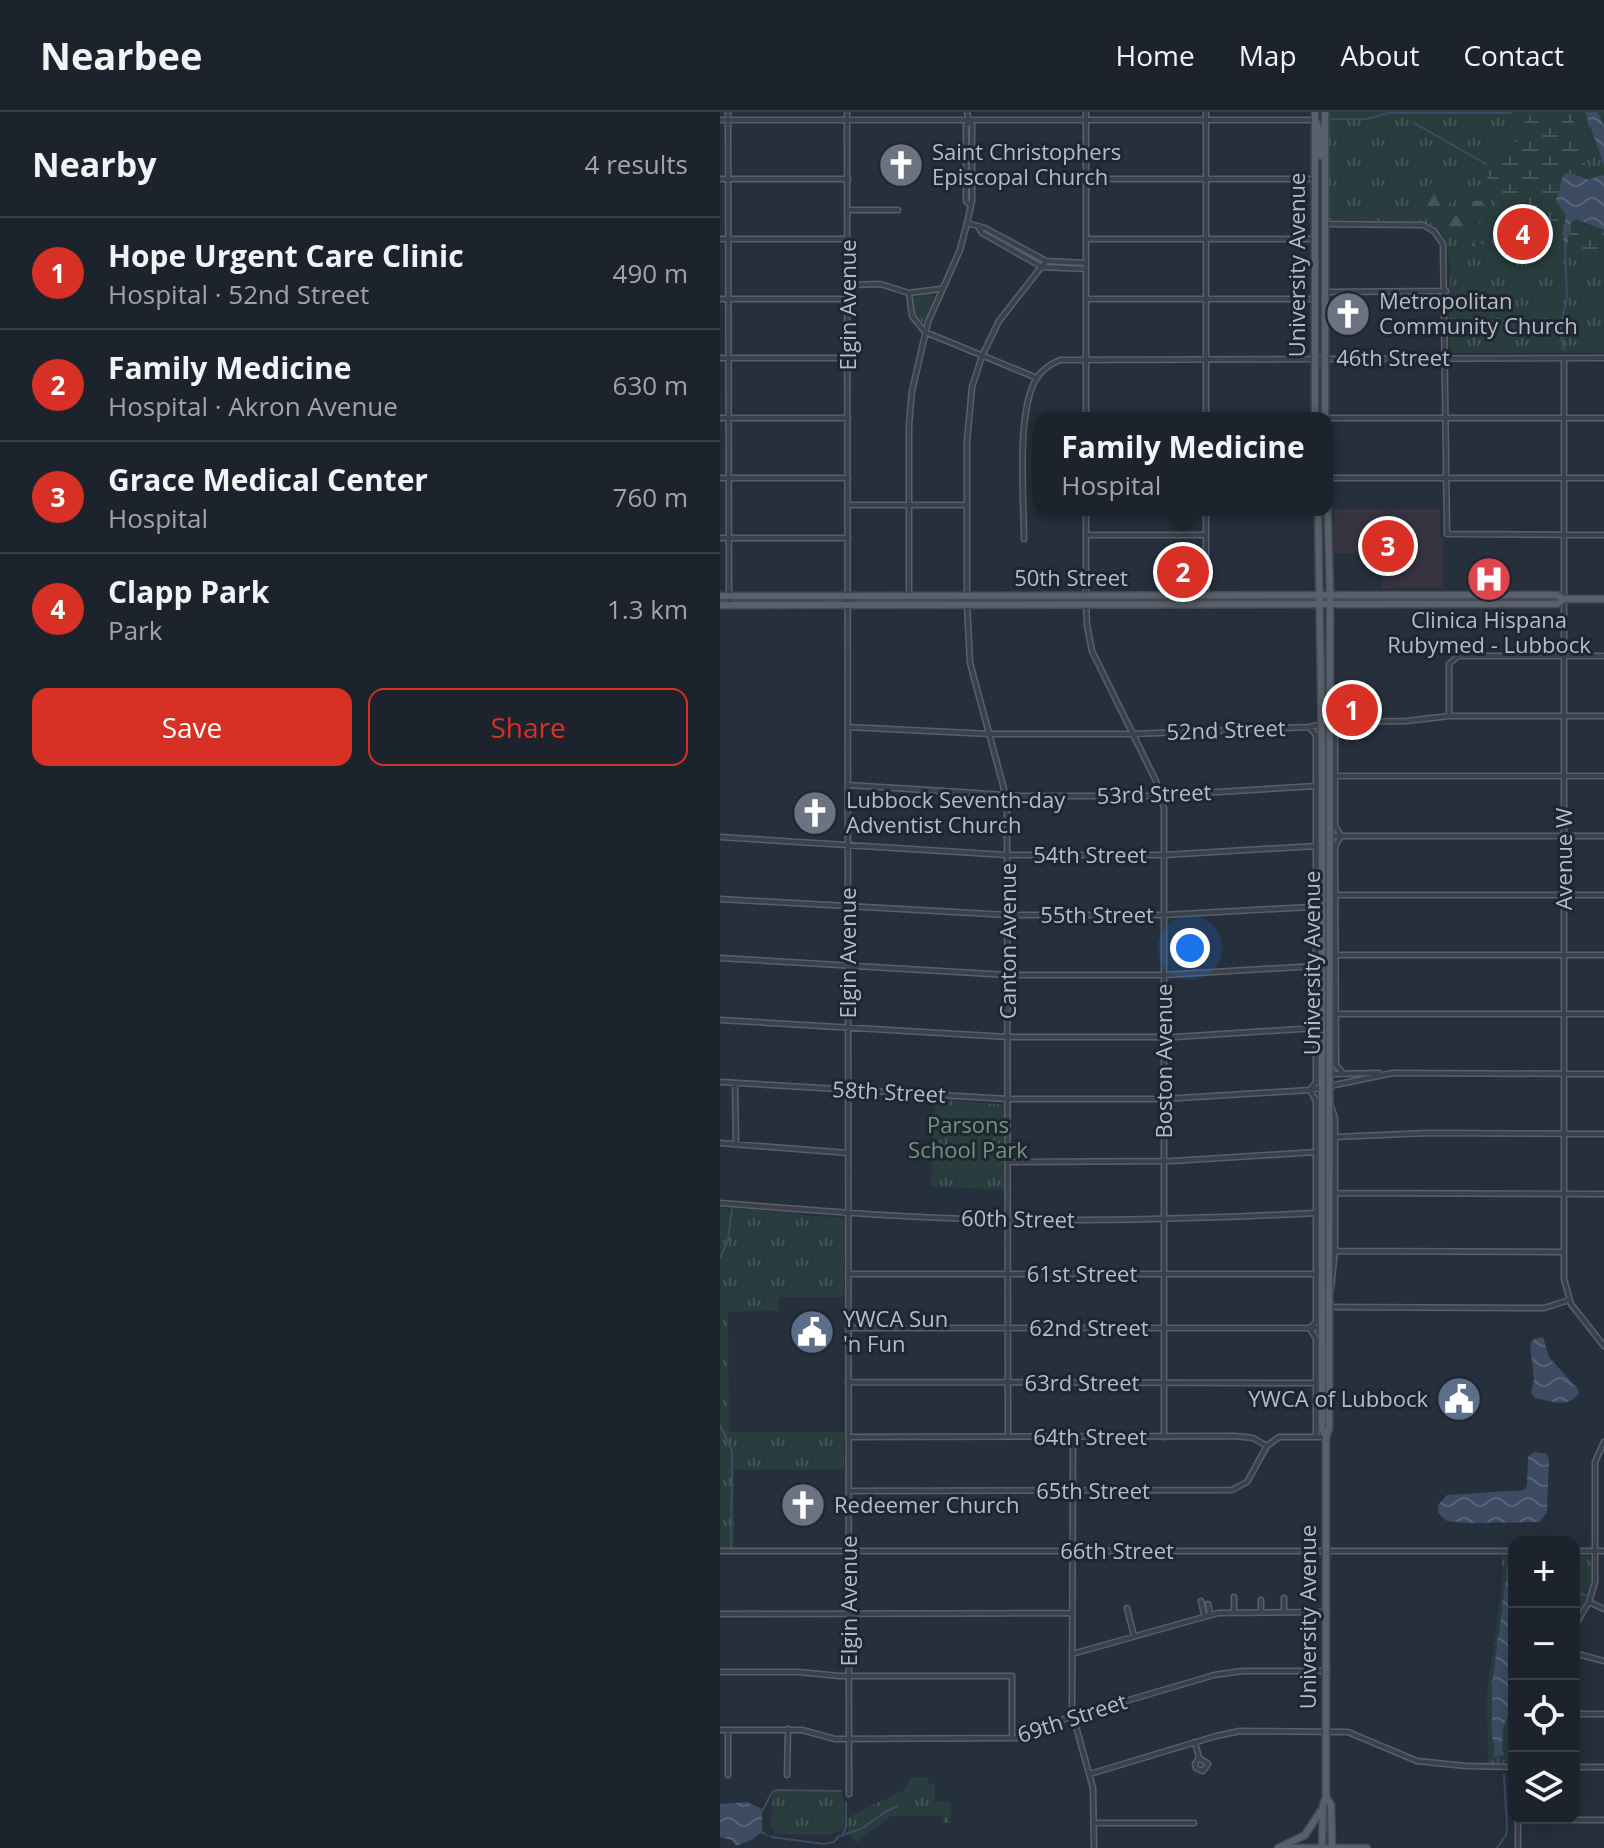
<!DOCTYPE html>
<html lang="en">
<head>
<meta charset="utf-8">
<style>
  body { margin:0; font-family:"Open Sans",sans-serif; background:#292f39; color:#f1f3f6 }
  .controls { position:absolute; right:24px; bottom:24px; display:grid; overflow:hidden; border-radius:16px; box-shadow:0 4px 20px #0003 }
  .controls button { width:72px; height:72px; display:grid; place-items:center; padding:0; border:0; border-bottom:2px solid #3a4049; background:#1c232d; color:#f1f3f6; font:40px sans-serif }
  .you { position:absolute; left:470px; top:836px; width:28px; height:28px; margin:-20px; border:6px solid #fff; border-radius:50%; background:#1a73e8; box-shadow:0 0 0 12px #1a73e833 }
  .badge { display:grid; place-items:center; width:52px; height:52px; border-radius:50%; background:#d93025; color:#fff; font-size:26px; font-weight:700 }
  .pin { position:absolute; translate:-50% -50%; border:4px solid #fff; box-shadow:0 2px 8px #0006 }
  .popup { position:absolute; left:313px; top:300px; width:300px; height:104px; box-sizing:border-box; display:grid; place-content:center; border-radius:16px; background:#1c232d; filter:drop-shadow(0 2px 6px #0005); font-size:26px; white-space:nowrap; color:#a0a4aa }
  .popup b { font-size:30px; color:#f1f3f6 }
  .popup::after { content:''; position:absolute; left:50%; top:100%; margin-left:-16px; border:16px solid transparent; border-top-color:#1c232d }
  .list { margin:0; padding:0; list-style:none }
  h2 { display:flex; justify-content:space-between; align-items:center; height:104px; margin:0; padding:0 32px; font-size:34px }
  h2 small { font-size:26px; font-weight:400; color:#a0a4aa }
  .list li { display:grid; grid-template-columns:52px 1fr auto; gap:24px; align-items:center; box-sizing:border-box; height:112px; padding:0 32px; border-top:2px solid #3a4049 }
  .list b { display:block; font-size:30px; white-space:nowrap }
  .list p { margin:0; font-size:26px; white-space:nowrap; color:#a0a4aa }
  .list em { font-size:26px; font-style:normal; color:#a0a4aa }
  .actions { display:flex; gap:16px; padding:24px 32px }
  .actions a { flex:1; padding:18px 0; border:2px solid #d93025; border-radius:16px; text-align:center; font-size:28px; color:#d93025 }
  .actions .main { background:#d93025; color:#fff }
  .icon { flex:none; width:44px; height:44px; fill:none; stroke:currentColor; stroke-width:2; stroke-linecap:round; stroke-linejoin:round }
  .map { position:relative; flex:none; width:884px; height:1736px; overflow:hidden }
  header { display:flex; align-items:center; gap:48px; box-sizing:border-box; height:112px; padding:0 40px; background:#1c232d; border-bottom:2px solid #3a4049 }
  header strong { font-size:38px }
  nav { display:flex; gap:44px; margin-inline-start:auto; font-size:28px }
  main { display:flex }
  aside { flex:1; background:#1c232d }
  .map>svg:first-child { display:block }
</style>
</head>
<body>
<header>
<strong>Nearbee</strong>
<nav><a>Home</a><a>Map</a><a>About</a><a>Contact</a></nav>
</header>
<main>
<aside>
<h2>Nearby<small>4 results</small></h2>
<ul class="list">
<li><span class="badge">1</span><div><b>Hope Urgent Care Clinic</b><p>Hospital · 52nd Street</p></div><em>490 m</em></li>
<li><span class="badge">2</span><div><b>Family Medicine</b><p>Hospital · Akron Avenue</p></div><em>630 m</em></li>
<li><span class="badge">3</span><div><b>Grace Medical Center</b><p>Hospital</p></div><em>760 m</em></li>
<li><span class="badge">4</span><div><b>Clapp Park</b><p>Park</p></div><em>1.3 km</em></li>
</ul>
<div class="actions"><a class="main">Save</a><a>Share</a></div>
</aside>
<div class="map">
<svg width="884" height="1736" viewBox="0 0 884 1736">
  <defs>
    <pattern id="grass-tufts" width="24" height="20" patternUnits="userSpaceOnUse" patternTransform="scale(2)"><rect width="24" height="20" fill="#293c3e"/><path d="M3 7l-1-3M5 7V3M7 7l1-3M15 17l-1-3M17 17v-4M19 17l1-3" fill="none" stroke="#465658"/></pattern>
    <pattern id="forest-firs" width="22" height="20" patternUnits="userSpaceOnUse" patternTransform="scale(2)"><rect width="22" height="20" fill="#293c3e"/><path d="M5 1l3.5 6h-7zM16 11l3.5 6h-7z" fill="#465658"/></pattern>
    <pattern id="wetland-marsh" width="20" height="14" patternUnits="userSpaceOnUse" patternTransform="scale(2)"><rect width="20" height="14" fill="#293c3e"/><path d="M1 5h8M5 5V1M11 12h8M15 12V8" fill="none" stroke="#465658"/></pattern>
    <pattern id="water-waves" width="16" height="10" patternUnits="userSpaceOnUse" patternTransform="scale(2)"><rect width="16" height="10" fill="#3d4c63"/><path d="M0 5q4-4 8 0t8 0" fill="none" stroke="#576478"/></pattern>
  </defs>
  <rect width="100%" height="100%" fill="#262f3c"/>
  <!-- medical -->
  <path fill="#363441" d="M 614,397 L 720,397 L 720,425 L 723,426 L 723,476 L 662,476 L 662,448 L 658,448 L 658,441 L 614,441 Z"/>
  <!-- grass -->
  <path fill="url(#grass-tufts)" d="M 609,0 L 884,0 L 884,241 L 730,241 C 726,213 735,149 725,127 C 720,116 711,112 700,109 L 609,108 Z
    M 210,180 L 214,185 L 205,209 L 199,210 L 195,203 L 193,186 Z
    M 215,987 L 284,993 L 284,1078 L 211,1074 Z
    M 0,1095 L 12,1099 L 14,1096 L 78,1101 L 85,1104 L 121,1105 L 124,1109 L 124,1185 L 59,1185 L 59,1199 L 8,1200 L 9,1320 L 124,1320 L 124,1358 L 14,1358 L 14,1435 L 0,1435 Z
    M 782,1443 L 794,1443 L 794,1649 L 768,1652 L 767,1583 L 782,1469 Z
    M 854,1443 L 869,1444 C 879,1466 866,1489 854,1508 Z
    M 191,1665 L 208,1665 L 209,1673 L 215,1672 L 215,1689 L 231,1690 L 230,1711 L 223,1711 L 222,1704 L 171,1704 L 136,1731 L 128,1719 L 127,1706 L 184,1678 Z
    M 53,1678 L 119,1678 L 124,1688 L 124,1716 L 111,1723 L 55,1722 L 51,1715 Z"/>
  <!-- forest -->
  <path fill="url(#forest-firs)" d="M 713,70 L 716,83 L 720,83 L 725,74 L 734,76 L 736,82 L 728,94 L 732,100 L 738,99 L 740,105 L 745,108 L 752,106 L 754,101 L 751,96 L 743,97 L 736,89 L 738,88 L 762,89 L 774,104 L 766,134 L 761,131 L 765,117 L 765,108 L 760,108 L 754,131 L 761,140 L 760,149 L 751,145 L 739,132 L 740,118 L 733,123 L 728,123 L 700,103 L 699,95 L 694,93 L 695,79 L 700,74 L 707,80 L 709,73 Z"/>
  <!-- wetland -->
  <path fill="url(#wetland-marsh)" d="M 812,0 L 851,0 C 859,21 857,50 876,65 L 869,68 L 851,61 L 843,65 C 843,75 833,85 839,94 C 841,98 844,100 846,104 L 842,131 L 835,131 L 826,139 L 805,133 L 784,116 L 773,76 L 765,62 L 766,52 L 799,28 L 797,16 L 804,11 Z
    M 857,107 L 884,118 L 884,145 L 866,146 L 849,130 L 850,112 Z"/>
  <!-- garden -->
  <path fill="#293c3e" d="M 231,1004 L 272,1006 L 268,1060 L 228,1057 Z"/>
  <!-- water -->
  <path fill="url(#water-waves)" d="M 865,0 L 878,0 L 884,14 L 884,53 Z
    M 851,61 L 869,68 L 880,63 L 884,64 L 884,118 L 856,107 L 850,112 L 847,135 L 844,135 L 843,116 L 846,104 L 836,88 L 844,62 Z
    M 823,1225 L 829,1245 L 857,1276 L 859,1281 C 848,1297 831,1289 815,1286 L 811,1281 L 814,1267 L 810,1232 L 814,1227 Z
    M 814,1340 L 827,1342 L 829,1348 L 827,1400 L 820,1410 L 744,1411 L 727,1409 L 718,1401 L 718,1393 L 727,1383 L 804,1378 L 807,1373 L 808,1345 Z
    M 794,1450 L 794,1586 L 783,1617 L 782,1636 L 784,1643 L 773,1645 L 775,1635 L 772,1625 L 772,1574 L 788,1451 Z
    M 27,1690 L 42,1697 L 42,1719 L 51,1725 L 40,1721 L 32,1728 L 16,1734 L 12,1728 L 0,1725 L 0,1692 Z"/>
  <g fill="none" stroke-linecap="round" stroke-linejoin="round">
    <!-- stream -->
    <path stroke="#3d4c63" stroke-width="2" d="M 611,7 L 647,7 L 668,1 L 792,1
      M 694,11 L 766,52
      M 844,238 L 840,216 L 847,185 L 845,135
      M 0,1146 L 8,1128 L 12,1096
      M 0,1313 L 12,1339 L 11,1435
      M 854,1479 L 867,1484
      M 43,1698 L 52,1680 L 57,1678 L 121,1679
      M 122,1724 L 126,1715 L 126,1690
      M 51,1725 L 104,1732 L 114,1730 L 119,1724 L 141,1717 L 165,1700 L 178,1694
      M 777,1736 L 786,1723 L 787,1715 L 784,1663"/>
    <!-- minor casing -->
    <g stroke="#585f6a" stroke-width="7">
      <path id="minor" d="M 8,0 L 9,493
        M 127,0 L 129,1682
        M 0,8 L 595,8
        M 249,10 L 246,13 L 246,89 L 249,92
        M 0,67 L 128,67
        M 366,67 L 595,67
        M 128,98 L 178,98
        M 247,111 L 265,116 L 326,149 L 366,151
        M 605,112 L 703,113 L 714,119 L 723,132 L 727,422 L 884,423
        M 259,116 L 262,121 L 322,155 L 366,157
        M 0,127 L 128,127
        M 366,127 L 595,127
        M 128,173 L 160,172 L 189,181 L 220,177
        M 605,180 L 726,179
        M 189,181 L 192,204 L 205,220 L 317,266
        M 0,187 L 128,187
        M 366,187 L 589,187
        M 0,246 L 128,246
        M 844,246 L 844,1167 L 851,1192 L 884,1234
        M 0,306 L 128,306
        M 366,306 L 366,0
        M 407,306 L 529,306
        M 486,306 L 486,0
        M 607,306 L 884,306
        M 0,366 L 128,366
        M 607,366 L 884,366
        M 128,393 L 247,393
        M 486,398 L 486,484
        M 366,423 L 486,423
        M 0,426 L 128,426
        M 304,427 C 304,386 296,302 316,267 C 322,258 330,252 340,248 L 884,246
        M 366,483 L 366,398
        M 189,484 L 189,313 L 192,279 L 208,210 L 240,138 L 247,111 L 252,89 L 252,12 L 249,10 L 247,0
        M 247,484 L 247,329 L 252,275 L 262,244 L 279,209 L 326,149
        M 247,492 L 250,551 L 287,688 L 288,1325
        M 366,492 L 367,513 L 372,539 L 436,669 L 444,696 L 444,1325
        M 729,604 L 729,552 L 738,544 L 884,544
        M 620,611 L 615,621 L 615,714 L 621,724 L 615,734 L 616,953 L 623,961
        M 128,615 L 270,622 L 413,622 L 589,615 L 615,610 L 687,609 L 729,604 L 884,604
        M 590,616 L 596,623 L 596,788 L 592,794 L 596,802 L 596,970 L 590,978 L 596,989 L 596,1210 L 590,1216 L 596,1227 L 596,1325
        M 615,664 L 884,664
        M 128,673 L 300,684 L 432,684 L 596,674
        M 610,724 L 884,724
        M 0,725 L 287,743 L 444,743 L 596,734
        M 615,783 L 884,783
        M 0,787 L 288,803 L 444,803 L 609,794
        M 615,843 L 884,843
        M 0,846 L 288,863 L 444,863 L 596,854
        M 615,902 L 884,902
        M 0,908 L 288,925 L 455,925 L 596,916
        M 609,957 L 615,962 L 659,961
        M 0,970 L 288,987 L 444,987 L 590,978 L 673,961 L 884,962
        M 15,971 L 16,1032
        M 610,991 L 615,1006 L 615,1139 L 611,1176
        M 615,1025 L 708,1021 L 884,1022
        M 0,1031 L 128,1041
        M 288,1050 L 453,1049 L 596,1040
        M 615,1081 L 884,1082
        M 0,1091 C 99,1099 198,1107 298,1108 C 397,1109 497,1106 596,1101
        M 615,1139 L 844,1140
        M 128,1162 L 596,1162
        M 609,1195 L 824,1196 L 849,1188
        M 128,1216 L 602,1216
        M 128,1270 L 596,1271
        M 128,1325 L 515,1324 L 533,1326 L 547,1334 L 559,1325 L 606,1325
        M 353,1325 L 352,1600 L 373,1676 L 374,1736
        M 129,1379 L 512,1378 L 527,1370 L 547,1334
        M 0,1439 L 794,1439
        M 854,1439 L 884,1439
        M 541,1488 L 541,1500
        M 481,1489 L 484,1502
        M 869,1490 L 884,1497
        M 488,1492 L 490,1502
        M 407,1496 L 414,1524
        M 514,1499 L 514,1485
        M 564,1499 L 564,1486
        M 0,1502 L 352,1501
        M 854,1515 L 869,1490 L 875,1470 L 875,1350 L 884,1330
        M 854,1541 L 884,1549
        M 352,1542 L 498,1501 L 607,1500
        M 0,1560 L 79,1560 L 119,1564 L 292,1564 L 292,1626
        M 854,1602 L 884,1602
        M 0,1618 L 82,1618 L 115,1627 L 298,1626 L 338,1609 L 494,1563 L 522,1559 L 607,1559
        M 475,1630 L 479,1646 L 488,1652 L 483,1659 L 476,1656 L 475,1652 L 479,1646
        M 854,1655 L 884,1655
        M 370,1662 L 496,1624 L 520,1619 L 628,1620 L 697,1649 L 746,1654 L 794,1655
        M 8,1663 L 8,1618
        M 67,1663 L 68,1617
        M 798,1708 L 884,1708
        M 374,1711 L 474,1711
        M 798,1736 L 798,1708"/>
    </g>
    <!-- major casing -->
    <g stroke="#434a55" stroke-width="9">
      <path id="major" d="M 595,0 L 595,306
        M 605,0 L 605,306
        M 595,8 L 600,19 L 601,44
        M 598,398 L 602,637 L 602,1317 L 606,1325
        M 0,484 L 837,483 L 845,487
        M 0,493 L 837,492 L 845,487 L 884,487
        M 606,1685 L 611,1693 L 612,1736
        M 558,1736 L 585,1723 L 600,1700
        M 564,1736 L 647,1736
        M 602,1736 L 603,1693 L 606,1685 L 606,1325 L 609,1317 L 610,478 L 607,377"/>
    </g>
    <!-- minor -->
    <use href="#minor" stroke="#3a414c" stroke-width="4"/>
    <!-- major -->
    <use href="#major" stroke="#58606c" stroke-width="6"/>
  </g>
  <!-- icons -->
  <defs>
    <g id="church-disc" transform="scale(2.3)"><circle r="9.5" fill="#6b7280" stroke="#1f2631"/><path d="M-1.2-6h2.4v3.5h3.3v2.4h-3.3V6h-2.4V-.1h-3.3v-2.4h3.3Z" fill="#fff"/></g>
    <g id="hospital-disc" transform="scale(2.3)"><circle r="9.5" fill="#e0444e" stroke="#1f2631"/><path d="M-5-5h3v3.5h4V-5h3V5h-3V1.5h-4V5h-3Z" fill="#fff"/></g>
    <g id="civic-disc" transform="scale(2.3)"><circle r="9.5" fill="#5c6f8a" stroke="#1f2631"/><path d="M-.6-6.5H3V-4.5H.6V-3L4-1V1h2V6H-6V1h2V-1L-.6-3ZM-1.2 2.5V6h2.4V2.5Z" fill="#fff"/></g>
  </defs>
  <g fill-rule="evenodd">
    <use href="#church-disc" x="181" y="53"/>
    <use href="#church-disc" x="628" y="202"/>
    <use href="#hospital-disc" x="769" y="467"/>
    <use href="#church-disc" x="95" y="701"/>
    <use href="#civic-disc" x="92" y="1220"/>
    <use href="#civic-disc" x="739" y="1287"/>
    <use href="#church-disc" x="83" y="1393"/>
  </g>
  <g text-anchor="middle" stroke-width="6" stroke-linejoin="round" paint-order="stroke">
    <!-- poi labels -->
    <g font-size="22" fill="#b6bcc7" stroke="#1f2631" text-anchor="start">
      <text x="212" y="48">Saint Christophers<tspan x="212" dy="25">Episcopal Church</tspan></text>
      <text x="659" y="197">Metropolitan<tspan x="659" dy="25">Community Church</tspan></text>
      <text x="769" y="516" text-anchor="middle">Clinica Hispana<tspan x="769" dy="25">Rubymed - Lubbock</tspan></text>
      <text x="126" y="696">Lubbock Seventh-day<tspan x="126" dy="25">Adventist Church</tspan></text>
      <text x="123" y="1215">YWCA Sun<tspan x="123" dy="25">'n Fun</tspan></text>
      <text x="708" y="1295" text-anchor="end">YWCA of Lubbock</text>
      <text x="114" y="1401">Redeemer Church</text>
    </g>
    <!-- street labels -->
    <g font-size="22" fill="#b6bcc7" stroke="#1f2631">
      <text transform="translate(577 153) rotate(-90)" y="8">University Avenue</text>
      <text transform="translate(128 193) rotate(-90)" y="8">Elgin Avenue</text>
      <text x="673" y="254">46th Street</text>
      <text x="351" y="474">50th Street</text>
      <text transform="translate(506 618) rotate(-2)" y="8">52nd Street</text>
      <text transform="translate(434 682) rotate(-2)" y="8">53rd Street</text>
      <text x="370" y="751">54th Street</text>
      <text transform="translate(844 747) rotate(-90)" y="8">Avenue W</text>
      <text x="377" y="811">55th Street</text>
      <text transform="translate(288 829) rotate(-90)" y="8">Canton Avenue</text>
      <text transform="translate(128 841) rotate(-90)" y="8">Elgin Avenue</text>
      <text transform="translate(592 851) rotate(-90)" y="8">University Avenue</text>
      <text transform="translate(444 949) rotate(-90)" y="8">Boston Avenue</text>
      <text transform="translate(169 980) rotate(3)" y="8">58th Street</text>
      <text transform="translate(298 1107) rotate(1)" y="8">60th Street</text>
      <text x="362" y="1170">61st Street</text>
      <text x="369" y="1224">62nd Street</text>
      <text x="362" y="1279">63rd Street</text>
      <text x="370" y="1333">64th Street</text>
      <text x="373" y="1387">65th Street</text>
      <text x="397" y="1447">66th Street</text>
      <text transform="translate(129 1489) rotate(-90)" y="8">Elgin Avenue</text>
      <text transform="translate(588 1505) rotate(-90)" y="8">University Avenue</text>
      <text transform="translate(352 1606) rotate(-18)" y="8">69th Street</text>
    </g>
    <!-- park labels -->
    <g font-size="22" fill="#6f9679" stroke="#1f2631">
      <text x="248" y="1021">Parsons<tspan x="248" dy="25">School Park</tspan></text>
    </g>
  </g>
</svg>
<div class="controls">
<button>+</button>
<button>−</button>
<button><svg class="icon" aria-label="locate" viewBox="0 0 24 24"><circle cx="12" cy="12" r="6"/><path d="M12 2v4M12 18v4M2 12h4M18 12h4"/></svg></button>
<button><svg class="icon" aria-label="layers" viewBox="0 0 24 24"><path d="M12 4l9 5-9 5-9-5zM3 14l9 5 9-5"/></svg></button>
</div>
<div class="you"></div>
<div class="pin badge" style="left:632px;top:598px">1</div>
<div class="pin badge" style="left:463px;top:460px">2</div>
<div class="popup"><b>Family Medicine</b>Hospital</div>
<div class="pin badge" style="left:668px;top:434px">3</div>
<div class="pin badge" style="left:803px;top:122px">4</div>
</div>
</main>
</body>
</html>
